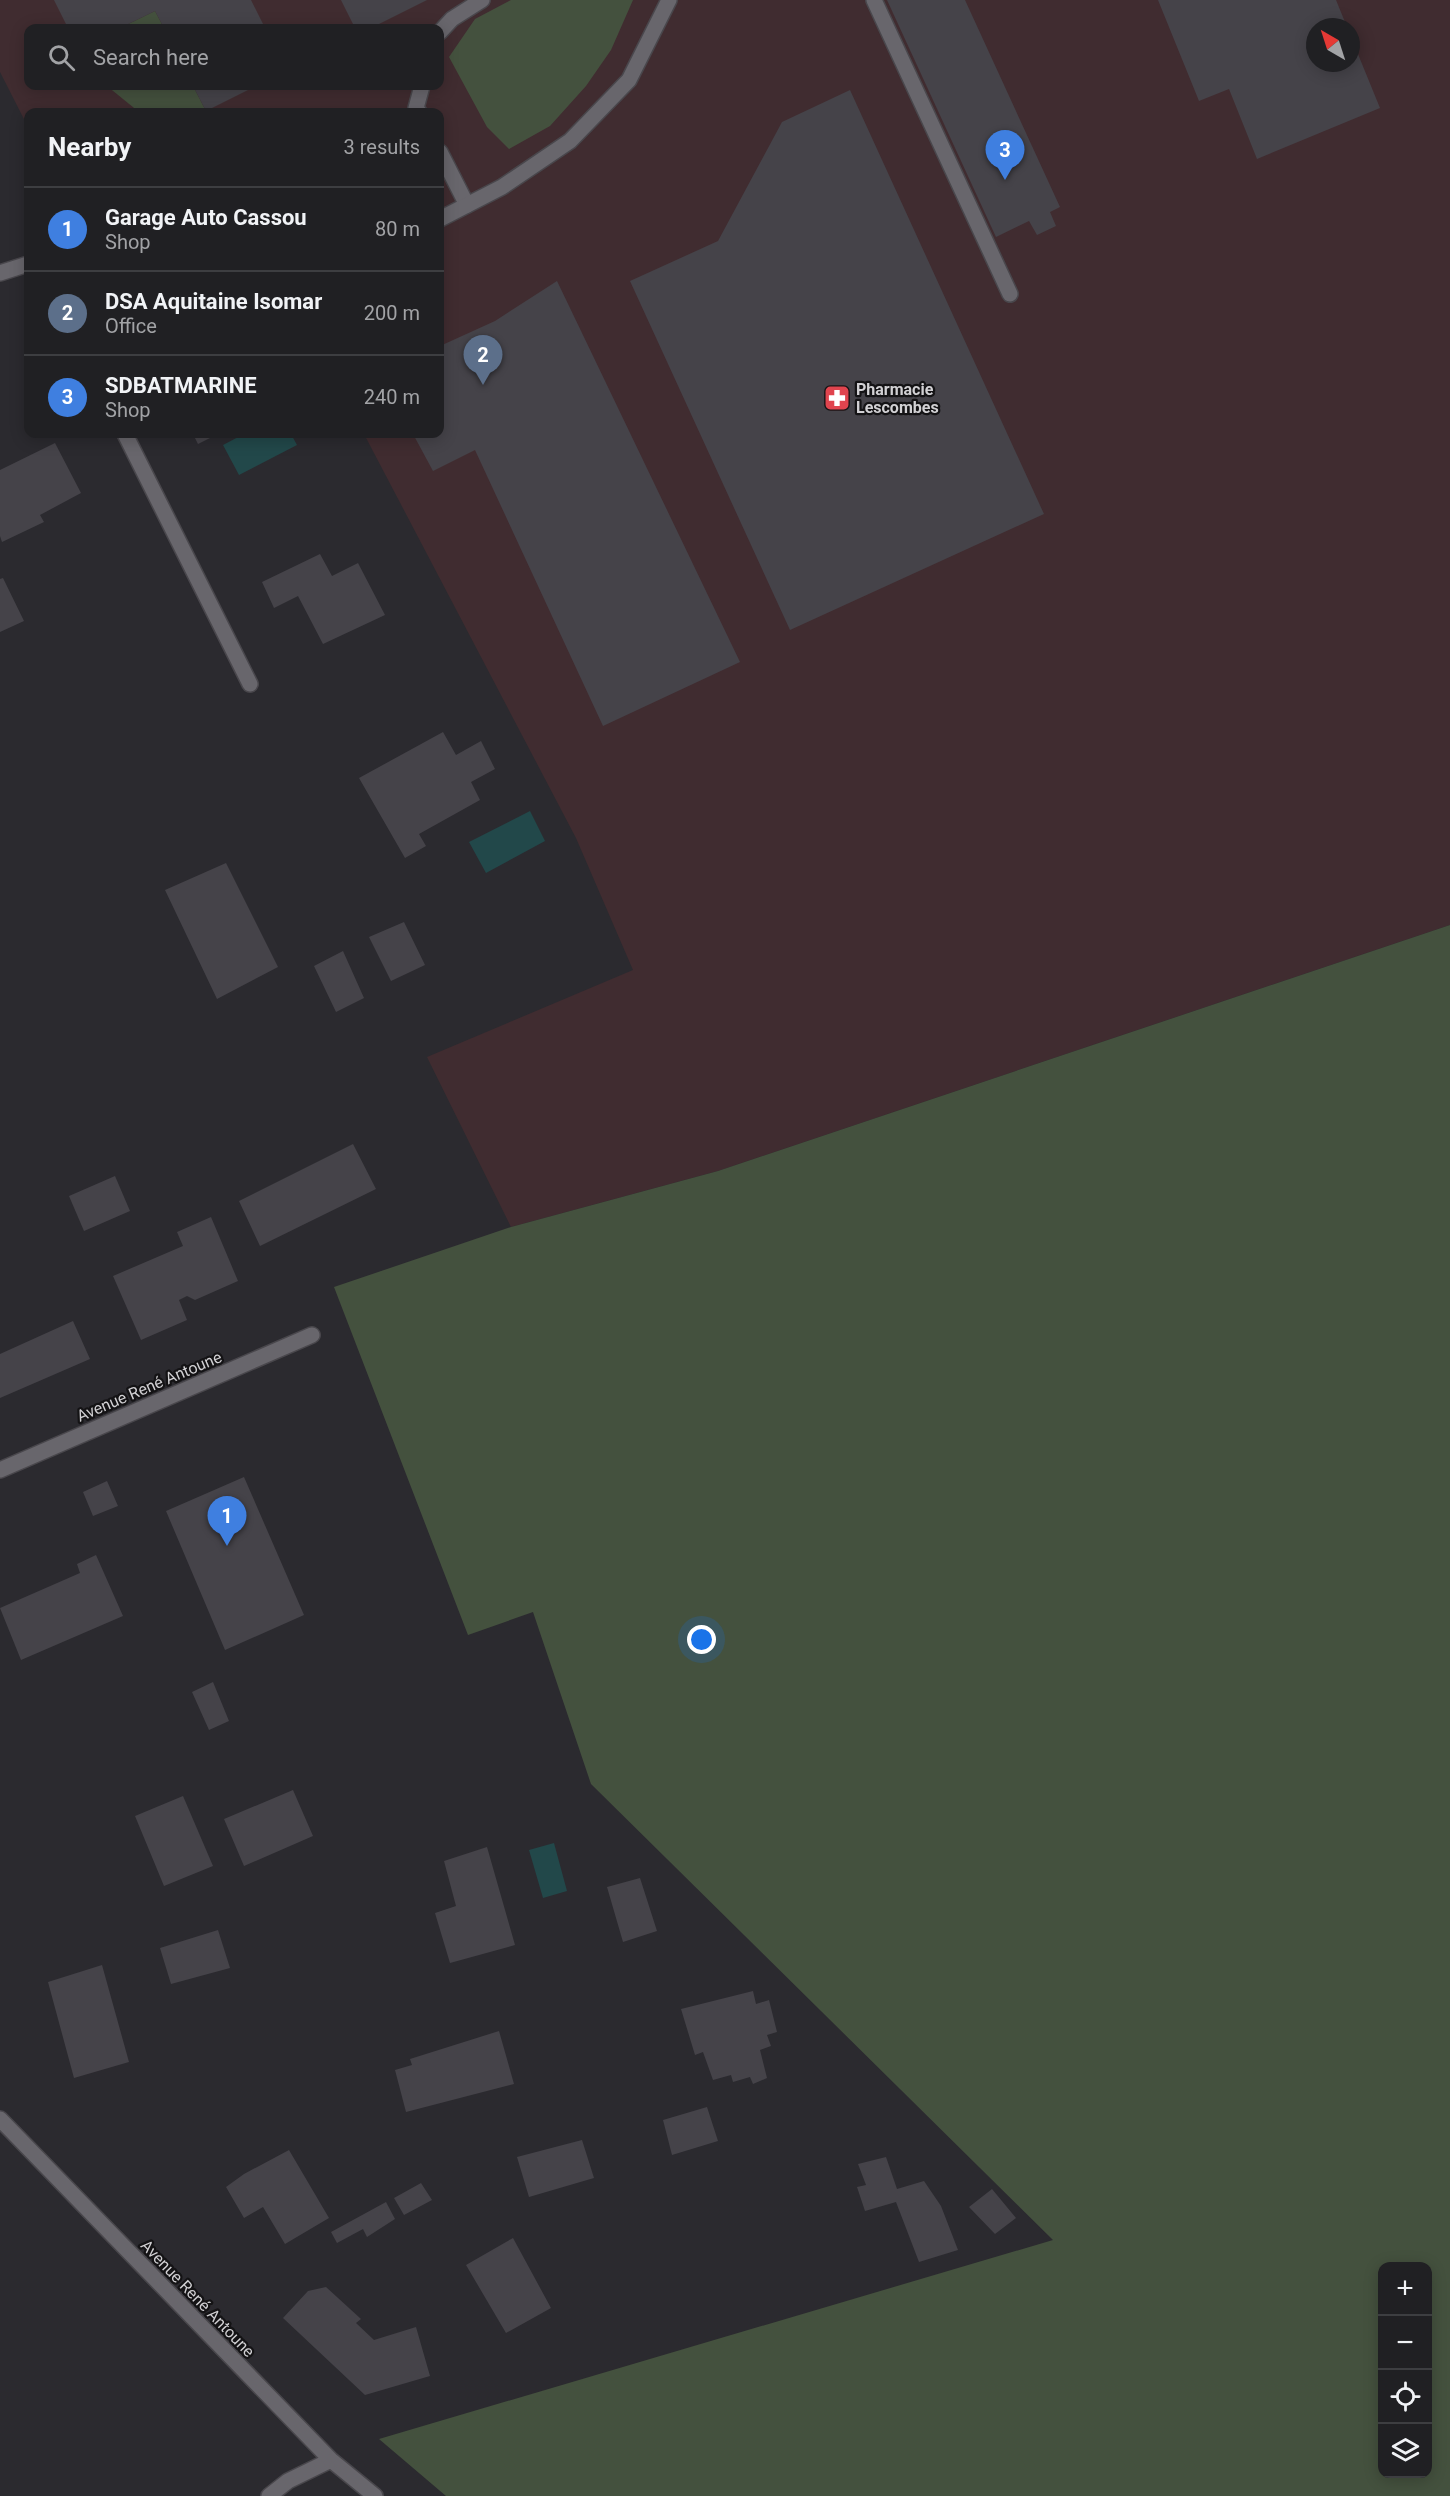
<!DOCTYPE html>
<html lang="en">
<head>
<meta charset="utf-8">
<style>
  body { margin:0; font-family:Roboto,sans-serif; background:#28282b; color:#f1f3f6 }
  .controls { position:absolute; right:18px; bottom:18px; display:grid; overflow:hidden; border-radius:12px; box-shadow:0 3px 15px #0003 }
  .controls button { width:54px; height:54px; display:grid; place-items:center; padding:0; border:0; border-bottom:2px solid #3d3e41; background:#202023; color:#f1f3f6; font:30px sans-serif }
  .compass { position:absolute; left:1306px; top:18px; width:54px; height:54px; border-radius:50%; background:#202023; box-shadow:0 3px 15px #0003; rotate:321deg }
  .you { position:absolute; left:702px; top:1640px; width:21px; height:21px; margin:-15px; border:4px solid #fff; border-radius:50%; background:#1a73e8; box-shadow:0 0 0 9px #1a73e833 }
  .badge { display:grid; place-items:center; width:39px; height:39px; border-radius:50%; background:#0b8043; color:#fff; font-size:20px; font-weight:700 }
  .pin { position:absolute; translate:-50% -50px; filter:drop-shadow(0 2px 3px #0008) }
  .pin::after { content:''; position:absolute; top:32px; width:21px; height:18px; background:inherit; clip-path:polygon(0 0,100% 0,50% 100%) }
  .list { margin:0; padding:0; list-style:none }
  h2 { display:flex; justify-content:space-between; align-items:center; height:78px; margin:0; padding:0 24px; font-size:26px }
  h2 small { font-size:20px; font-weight:400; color:#a2a3a6 }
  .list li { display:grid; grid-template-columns:39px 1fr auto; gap:18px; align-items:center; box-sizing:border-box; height:84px; padding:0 24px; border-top:2px solid #3d3e41 }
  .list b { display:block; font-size:22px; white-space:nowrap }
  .list p { margin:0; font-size:20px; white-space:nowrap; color:#a2a3a6 }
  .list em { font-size:20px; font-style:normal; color:#a2a3a6 }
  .icon { flex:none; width:33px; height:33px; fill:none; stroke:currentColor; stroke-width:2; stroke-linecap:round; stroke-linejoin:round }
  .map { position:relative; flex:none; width:1450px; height:2496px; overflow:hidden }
  .search { position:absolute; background:#202023; box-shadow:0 3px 15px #0003; left:24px; top:24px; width:420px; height:66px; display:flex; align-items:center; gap:15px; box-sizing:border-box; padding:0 21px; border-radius:12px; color:#a2a3a6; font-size:22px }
  .panel { position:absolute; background:#202023; box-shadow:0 3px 15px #0003; left:24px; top:108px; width:420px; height:330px; border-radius:12px }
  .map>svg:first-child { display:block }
</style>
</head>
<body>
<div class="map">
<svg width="1450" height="2496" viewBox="0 0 1450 2496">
  <rect width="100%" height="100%" fill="#2b2a2f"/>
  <!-- commercial -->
  <path fill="#402c30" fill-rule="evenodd" d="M 0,0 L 1450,0 L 1450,925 L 718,1171 L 511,1227 L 427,1057 L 633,970 L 576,838 L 364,434 L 440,434 L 440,112 L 28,112 L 28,127 L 0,72 ZM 1315,27 L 1351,27 L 1351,63 L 1315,63 ZM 28,28 L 440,28 L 440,86 L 28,86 Z"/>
  <!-- green -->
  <path fill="#44513e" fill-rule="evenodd" d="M 511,0 L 633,0 L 611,50 L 586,86 L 550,126 L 509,149 L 487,127 L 449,57 L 475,19 Z
    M 155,11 L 164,28 L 120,28 Z
    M 107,86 L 193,86 L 206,111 L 139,112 Z
    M 1450,925 L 1450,2496 L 446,2496 L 379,2439 L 1053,2240 L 591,1784 L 533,1612 L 468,1635 L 334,1287 L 511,1227 L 718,1171 ZM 1428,2266 L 1428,2474 L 1382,2474 L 1382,2266 Z"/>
  <!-- water -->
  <path fill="#22484a" d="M 244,434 L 291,434 L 297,445 L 239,475 L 223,445 Z
    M 530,811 L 545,841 L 486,873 L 469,842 Z
    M 554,1843 L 567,1891 L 543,1898 L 529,1850 Z"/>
  <!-- building -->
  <path fill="#454349" d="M 54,0 L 251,0 L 265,28 L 164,28 L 155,11 L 120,28 L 68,28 Z
    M 341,0 L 427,0 L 371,28 L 355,28 Z
    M 887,0 L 965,0 L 1060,207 L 1050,212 L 1056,226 L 1037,235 L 1029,221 L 996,237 Z
    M 1158,0 L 1336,0 L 1347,27 L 1315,27 L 1315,63 L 1351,63 L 1351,37 L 1380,108 L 1257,159 L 1229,89 L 1199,101 Z
    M 193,86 L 256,86 L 206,111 Z
    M 850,90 L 1044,514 L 790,630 L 630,281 L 718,241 L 782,122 Z
    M 557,281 L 740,662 L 603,726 L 475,450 L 433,471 L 413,434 L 440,434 L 440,346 L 495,321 Z
    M 193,434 L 218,434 L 198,444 Z
    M 55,443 L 81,493 L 40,515 L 44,522 L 2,542 L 0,536 L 0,470 Z
    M 320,554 L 332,576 L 358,563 L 385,615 L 323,644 L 298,596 L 274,608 L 262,582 Z
    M 3,578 L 24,621 L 0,632 L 0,579 Z
    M 443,732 L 456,755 L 481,741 L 495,769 L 471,782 L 480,800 L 419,834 L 426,846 L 405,858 L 359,778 Z
    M 226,863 L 278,967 L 217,999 L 165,890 Z
    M 404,922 L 425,965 L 391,981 L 369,937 Z
    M 343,951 L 364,998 L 336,1012 L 314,966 Z
    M 353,1144 L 376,1189 L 260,1246 L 239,1201 Z
    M 115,1176 L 130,1211 L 84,1231 L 69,1196 Z
    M 211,1217 L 238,1281 L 195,1300 L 187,1296 L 179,1300 L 187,1320 L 141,1340 L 113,1276 L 183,1246 L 177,1232 Z
    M 73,1321 L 90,1359 L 0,1398 L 0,1354 Z
    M 244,1477 L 304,1615 L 225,1650 L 166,1511 Z
    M 107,1481 L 118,1506 L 93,1516 L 83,1492 Z
    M 96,1555 L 123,1616 L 21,1660 L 0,1608 L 80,1573 L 77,1564 Z
    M 213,1682 L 229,1721 L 209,1730 L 192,1692 Z
    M 293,1790 L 313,1836 L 244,1866 L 224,1819 Z
    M 183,1796 L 213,1866 L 164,1886 L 135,1816 Z
    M 487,1847 L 515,1945 L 450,1963 L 435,1913 L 456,1906 L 444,1861 Z
    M 640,1878 L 657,1931 L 623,1942 L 607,1887 Z
    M 218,1930 L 230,1968 L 171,1984 L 160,1948 Z
    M 102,1965 L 129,2062 L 74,2078 L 48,1982 Z
    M 753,1991 L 756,2004 L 769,2000 L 777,2032 L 767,2035 L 771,2046 L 760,2050 L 767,2078 L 753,2084 L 750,2077 L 733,2082 L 731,2075 L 713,2080 L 703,2052 L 695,2055 L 681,2009 Z
    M 499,2031 L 514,2084 L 406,2112 L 395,2070 L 412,2065 L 410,2059 Z
    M 707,2107 L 718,2141 L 672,2155 L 663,2120 Z
    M 582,2140 L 594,2178 L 529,2197 L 517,2157 Z
    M 289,2150 L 329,2218 L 285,2244 L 263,2207 L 244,2218 L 226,2187 L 244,2174 Z
    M 886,2157 L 897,2189 L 924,2181 L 941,2206 L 958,2250 L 919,2262 L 896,2202 L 865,2211 L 857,2187 L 866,2185 L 858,2164 Z
    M 421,2183 L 432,2200 L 404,2215 L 394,2198 Z
    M 992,2189 L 1016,2218 L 995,2234 L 969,2207 Z
    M 386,2202 L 395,2219 L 367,2237 L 363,2229 L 337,2243 L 331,2232 Z
    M 513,2238 L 551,2308 L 506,2333 L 466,2265 Z
    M 326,2287 L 361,2319 L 356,2323 L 374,2340 L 416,2327 L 430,2376 L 365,2395 L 283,2318 L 308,2291 Z"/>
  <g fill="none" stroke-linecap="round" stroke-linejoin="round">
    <!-- service casing -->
    <g stroke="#49474c" stroke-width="18">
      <path id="service" d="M 874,0 L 1010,294
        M 440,32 L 452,19 L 482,0
        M 419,112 L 416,108 L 422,86
        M 440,152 L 467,205
        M 125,434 L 250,684
        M 0,1470 L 312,1335"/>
    </g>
    <!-- minor casing -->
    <g stroke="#49474c" stroke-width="18">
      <path id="minor" d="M 440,219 L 502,187 L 570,141 L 629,80 L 669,0
        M 0,273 L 28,264
        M 0,2119 L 331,2460 L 375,2496
        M 269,2496 L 288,2481 L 331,2460"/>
    </g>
    <!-- service -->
    <use href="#service" stroke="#68666c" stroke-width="15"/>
    <!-- minor -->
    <use href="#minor" stroke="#68666c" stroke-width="15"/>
  </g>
  <!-- icons -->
  <defs>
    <g id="pharmacy-square" transform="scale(1.35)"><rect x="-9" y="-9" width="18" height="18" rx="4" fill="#e0444e" stroke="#141315"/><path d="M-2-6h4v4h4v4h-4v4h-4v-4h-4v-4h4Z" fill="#fff"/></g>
  </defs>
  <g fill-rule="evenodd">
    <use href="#pharmacy-square" x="837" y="398"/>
  </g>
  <g text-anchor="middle" stroke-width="4.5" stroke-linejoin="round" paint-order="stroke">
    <!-- poi labels -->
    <g font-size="16" font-weight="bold" fill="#d2d1d4" stroke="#141315" text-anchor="start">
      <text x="856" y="395">Pharmacie<tspan x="856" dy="18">Lescombes</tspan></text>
    </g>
    <!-- street labels -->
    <g font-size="16" fill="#d2d1d4" stroke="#141315">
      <text transform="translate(149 1386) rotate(-23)" y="6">Avenue René Antoune</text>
      <text transform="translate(198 2298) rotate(46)" y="6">Avenue René Antoune</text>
    </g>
  </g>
</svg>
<div class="controls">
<button>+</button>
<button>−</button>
<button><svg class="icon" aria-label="locate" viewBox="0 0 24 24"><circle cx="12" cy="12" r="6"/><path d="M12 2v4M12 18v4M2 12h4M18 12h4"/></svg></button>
<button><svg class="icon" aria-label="layers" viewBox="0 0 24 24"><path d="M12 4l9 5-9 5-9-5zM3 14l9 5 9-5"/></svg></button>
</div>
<svg class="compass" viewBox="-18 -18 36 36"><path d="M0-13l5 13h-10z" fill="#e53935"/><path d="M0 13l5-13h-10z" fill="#a2a3a6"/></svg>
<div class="you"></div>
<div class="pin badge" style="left:227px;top:1546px;background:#3f7fe0">1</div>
<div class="pin badge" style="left:483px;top:385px;background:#5c6f8a">2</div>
<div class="pin badge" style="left:1005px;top:180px;background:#3f7fe0">3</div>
<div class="search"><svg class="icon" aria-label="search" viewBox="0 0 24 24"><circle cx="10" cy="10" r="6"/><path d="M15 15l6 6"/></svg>Search here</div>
<section class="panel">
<h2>Nearby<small>3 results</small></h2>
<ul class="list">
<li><span class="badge" style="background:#3f7fe0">1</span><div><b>Garage Auto Cassou</b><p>Shop</p></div><em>80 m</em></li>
<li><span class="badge" style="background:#5c6f8a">2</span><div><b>DSA Aquitaine Isomar</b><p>Office</p></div><em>200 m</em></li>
<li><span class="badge" style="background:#3f7fe0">3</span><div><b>SDBATMARINE</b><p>Shop</p></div><em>240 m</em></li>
</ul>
</section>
</div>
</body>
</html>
